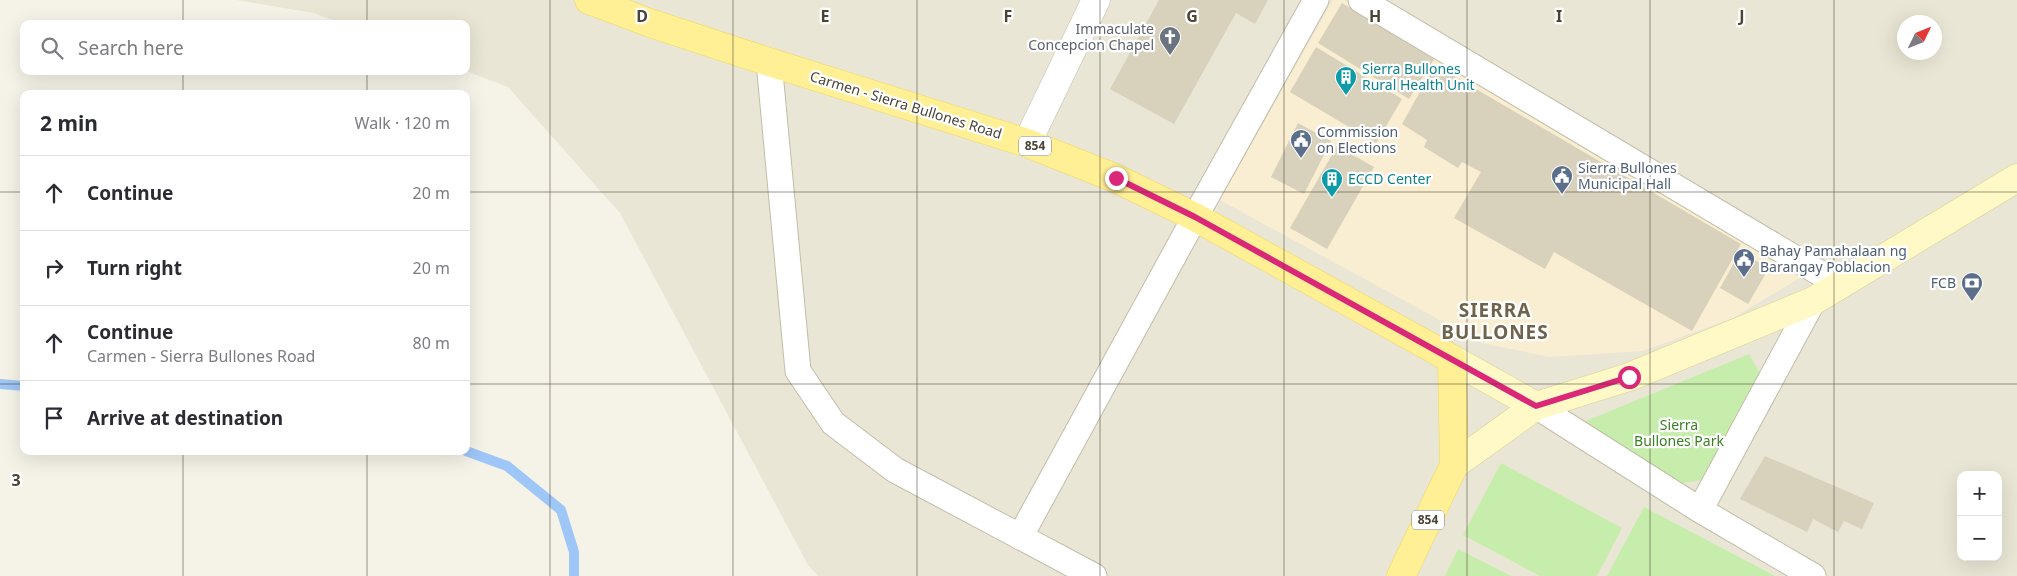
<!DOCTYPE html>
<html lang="en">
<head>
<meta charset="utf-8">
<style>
  body { margin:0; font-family:"Noto Sans",sans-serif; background:#f2f2f3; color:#2b2b33 }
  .controls { position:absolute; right:15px; bottom:15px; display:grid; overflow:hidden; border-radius:10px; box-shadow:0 5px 20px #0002 }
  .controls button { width:45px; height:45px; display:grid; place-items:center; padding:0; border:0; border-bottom:1px solid #e1e1e2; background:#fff; color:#2b2b33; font:25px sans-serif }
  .compass { position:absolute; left:1897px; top:15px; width:45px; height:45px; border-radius:50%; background:#fff; box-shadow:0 5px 20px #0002; rotate:47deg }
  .stop { position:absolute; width:15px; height:15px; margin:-11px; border:4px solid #db2777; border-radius:50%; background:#fff }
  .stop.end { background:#db2777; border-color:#fff; box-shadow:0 1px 5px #0008 }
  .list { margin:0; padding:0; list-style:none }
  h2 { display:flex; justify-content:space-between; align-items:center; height:65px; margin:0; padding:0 20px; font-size:21px }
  h2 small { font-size:16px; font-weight:400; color:#7c7c81 }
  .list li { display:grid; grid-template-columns:32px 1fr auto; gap:15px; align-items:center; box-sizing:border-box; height:75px; padding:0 20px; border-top:1px solid #e1e1e2 }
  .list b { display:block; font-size:19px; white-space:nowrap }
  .list p { margin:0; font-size:16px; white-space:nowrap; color:#7c7c81 }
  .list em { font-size:16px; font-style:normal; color:#7c7c81 }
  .icon { flex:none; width:28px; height:28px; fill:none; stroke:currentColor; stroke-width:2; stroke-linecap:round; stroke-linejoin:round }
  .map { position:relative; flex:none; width:2017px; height:576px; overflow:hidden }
  .search { position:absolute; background:#fff; box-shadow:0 5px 20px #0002; left:20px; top:20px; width:450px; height:55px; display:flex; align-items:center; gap:12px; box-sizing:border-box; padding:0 18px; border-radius:10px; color:#7c7c81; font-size:19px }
  .panel { position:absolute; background:#fff; box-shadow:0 5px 20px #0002; left:20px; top:90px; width:450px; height:365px; border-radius:10px }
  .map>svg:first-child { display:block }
</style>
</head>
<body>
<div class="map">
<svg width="2017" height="576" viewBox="0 0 2017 576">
  <rect width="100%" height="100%" fill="#f5f3e7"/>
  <!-- residential -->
  <path fill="#eae6d5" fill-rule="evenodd" d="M 236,0 L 2017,0 L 2017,576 L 818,576 L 808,565 L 620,213 L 508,87 L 466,71 L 466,24 L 342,24 L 314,13 ZM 1904,22 L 1934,22 L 1934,52 L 1904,52 ZM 1961,475 L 1998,475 L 1998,557 L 1961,557 Z"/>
  <!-- commercial -->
  <path fill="#f9eed1" d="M 1333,0 L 1344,0 L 1803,276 L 1733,318 L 1643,351 L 1550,357 L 1482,343 L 1220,200 Z"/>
  <!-- green -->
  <path fill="#c7edac" d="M 1749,354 L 1761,375 L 1707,479 L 1672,485 L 1581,423 Z
    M 1501,463 L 1622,528 L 1597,576 L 1540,576 L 1463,535 Z
    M 1644,507 L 1775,576 L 1607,576 Z
    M 1458,549 L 1511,576 L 1445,576 Z"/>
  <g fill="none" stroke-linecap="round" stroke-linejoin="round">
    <!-- stream -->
    <path stroke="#9ec6f7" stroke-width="10" d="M 0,384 L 24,386
      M 466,451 L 507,466 L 561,510 L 574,552 L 574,576"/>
  </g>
  <!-- building -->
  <path fill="#d8d1bb" d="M 1159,0 L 1268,0 L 1255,24 L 1236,13 L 1174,124 L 1110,89 Z
    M 1342,3 L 1434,59 L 1409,99 L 1318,43 Z
    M 1316,47 L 1402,99 L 1376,143 L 1290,92 Z
    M 1435,65 L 1741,244 L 1692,331 L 1554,252 L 1545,269 L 1454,218 L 1481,172 L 1462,162 L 1458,168 L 1424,147 L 1427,140 L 1402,124 Z
    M 1298,123 L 1331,141 L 1304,194 L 1271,177 Z
    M 1337,146 L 1374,167 L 1327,249 L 1290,228 Z
    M 1740,252 L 1769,268 L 1748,304 L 1720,288 Z
    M 1765,456 L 1874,503 L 1862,529 L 1844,521 L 1838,532 L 1813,519 L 1807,532 L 1740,499 Z"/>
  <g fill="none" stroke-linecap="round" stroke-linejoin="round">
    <!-- minor casing -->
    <g stroke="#c2bda9" stroke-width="27">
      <path id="minor" d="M 1361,0 L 1840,285
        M 769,62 L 798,371 L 833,423 L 895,470 L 1094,576
        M 1536,406 L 1700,510 L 1813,576
        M 1700,510 L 1813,301
        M 1020,537 L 1195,217 L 1316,0"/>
    </g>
    <!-- tertiary casing -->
    <g stroke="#c2bda9" stroke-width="29">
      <path id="tertiary" d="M 1027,143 L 1096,0"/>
    </g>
    <!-- secondary casing -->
    <g stroke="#d9d193" stroke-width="29">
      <path id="secondary" d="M 1452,359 L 1536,406
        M 1454,465 L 1536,406 L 1629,377 L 1813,301 L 2017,178"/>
    </g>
    <!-- primary casing -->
    <g stroke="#efd85b" stroke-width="29">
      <path id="primary" d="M 589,0 L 650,23 L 769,62 L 1027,143 L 1115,178 L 1195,217 L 1452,359 L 1454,465 L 1401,576"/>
    </g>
    <!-- minor -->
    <use href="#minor" stroke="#fff" stroke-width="25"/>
    <!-- tertiary -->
    <use href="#tertiary" stroke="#fff" stroke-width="28"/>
    <!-- secondary -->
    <use href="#secondary" stroke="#fff9c7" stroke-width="28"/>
    <!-- primary -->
    <use href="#primary" stroke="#fff096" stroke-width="28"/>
  </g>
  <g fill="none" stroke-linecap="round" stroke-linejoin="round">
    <!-- route -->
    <path stroke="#db2777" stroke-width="6" d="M 1116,178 L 1195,217 L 1536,406 L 1629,377"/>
  </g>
  <!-- grid -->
  <path fill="none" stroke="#494435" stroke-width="1" stroke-opacity="0.55" d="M 183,0 L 183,24M 367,0 L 367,24M 550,0 L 550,576M 733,0 L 733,576M 917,0 L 917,576M 1100,0 L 1100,576M 1284,0 L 1284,576M 1467,0 L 1467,576M 1650,0 L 1650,576M 1834,0 L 1834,576M 183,71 L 183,94M 367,71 L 367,94M 0,192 L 24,192M 466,192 L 2017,192M 0,384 L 24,384M 466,384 L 2017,384M 183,451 L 183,576M 367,451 L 367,576"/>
  <!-- icons -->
  <defs>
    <g id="church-pin" transform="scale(1.125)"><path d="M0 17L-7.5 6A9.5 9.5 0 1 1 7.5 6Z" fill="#6b7280" stroke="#fff"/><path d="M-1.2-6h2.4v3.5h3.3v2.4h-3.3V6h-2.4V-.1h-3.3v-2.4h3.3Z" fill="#fff"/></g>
    <g id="building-pin" transform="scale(1.125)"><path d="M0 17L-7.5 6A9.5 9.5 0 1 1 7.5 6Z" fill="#0f9aa8" stroke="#fff"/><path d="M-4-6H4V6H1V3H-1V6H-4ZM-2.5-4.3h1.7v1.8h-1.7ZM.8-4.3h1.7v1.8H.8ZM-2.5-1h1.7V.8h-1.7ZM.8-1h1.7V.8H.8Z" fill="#fff"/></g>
    <g id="civic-pin" transform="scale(1.125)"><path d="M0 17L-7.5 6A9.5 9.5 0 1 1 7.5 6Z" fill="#5c6f8a" stroke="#fff"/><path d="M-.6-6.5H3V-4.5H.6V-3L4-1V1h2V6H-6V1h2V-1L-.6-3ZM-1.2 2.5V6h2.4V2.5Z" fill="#fff"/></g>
    <g id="bank-pin" transform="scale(1.125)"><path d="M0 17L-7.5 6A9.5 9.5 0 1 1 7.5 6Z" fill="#5c6f8a" stroke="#fff"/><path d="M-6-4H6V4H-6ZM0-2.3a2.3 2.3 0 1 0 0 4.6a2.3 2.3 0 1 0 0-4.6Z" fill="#fff"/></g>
  </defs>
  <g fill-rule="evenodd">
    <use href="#church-pin" x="1170" y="37"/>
    <use href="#building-pin" x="1346" y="77"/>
    <use href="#civic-pin" x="1301" y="140"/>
    <use href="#civic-pin" x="1562" y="176"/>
    <use href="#building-pin" x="1332" y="179"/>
    <use href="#civic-pin" x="1744" y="259"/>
    <use href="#bank-pin" x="1972" y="283"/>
  </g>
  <g text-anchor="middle" stroke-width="4.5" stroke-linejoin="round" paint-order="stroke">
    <!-- shield labels -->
    <g fill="#fff" stroke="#807c72" stroke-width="1">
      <rect x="1019" y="136.5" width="32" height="19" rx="4"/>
      <rect x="1412" y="510.5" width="32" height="19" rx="4"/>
    </g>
    <g font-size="12" font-weight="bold" fill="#494435">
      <text x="1035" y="150">854</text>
      <text x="1428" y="524">854</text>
    </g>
    <!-- worship labels -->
    <g font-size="14" fill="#5b616d" stroke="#fff" text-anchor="end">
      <text x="1154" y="34">Immaculate<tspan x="1154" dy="16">Concepcion Chapel</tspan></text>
    </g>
    <!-- culture labels -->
    <g font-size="14" fill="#0d838f" stroke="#fff" text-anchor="start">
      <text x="1362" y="74">Sierra Bullones<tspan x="1362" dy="16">Rural Health Unit</tspan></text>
      <text x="1348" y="184">ECCD Center</text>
    </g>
    <!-- street labels -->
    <g font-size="14" fill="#494435" stroke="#fff">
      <text transform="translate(906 105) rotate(17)" y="5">Carmen - Sierra Bullones Road</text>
    </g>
    <!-- service labels -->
    <g font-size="14" fill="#4e5e75" stroke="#fff" text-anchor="start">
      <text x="1317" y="137">Commission<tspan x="1317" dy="16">on Elections</tspan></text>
      <text x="1578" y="173">Sierra Bullones<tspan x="1578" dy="16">Municipal Hall</tspan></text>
      <text x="1760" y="256">Bahay Pamahalaan ng<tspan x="1760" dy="16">Barangay Poblacion</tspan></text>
      <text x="1956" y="288" text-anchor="end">FCB</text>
    </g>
    <!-- park labels -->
    <g font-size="14" fill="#398122" stroke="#fff">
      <text x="1679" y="430">Sierra<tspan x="1679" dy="16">Bullones Park</tspan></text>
    </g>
    <!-- district labels -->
    <g font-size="19" font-weight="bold" letter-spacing="1" fill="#6d644b" stroke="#fff">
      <text x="1495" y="317">SIERRA<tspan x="1495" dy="22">BULLONES</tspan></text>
    </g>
  </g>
  <g font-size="16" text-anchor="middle" font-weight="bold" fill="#494435" stroke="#fff" stroke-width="4.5" stroke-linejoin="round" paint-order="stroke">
    <text x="642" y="22">D</text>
    <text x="825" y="22">E</text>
    <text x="1008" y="22">F</text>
    <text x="1192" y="22">G</text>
    <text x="1375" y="22">H</text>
    <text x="1559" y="22">I</text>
    <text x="1742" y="22">J</text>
    <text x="16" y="486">3</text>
  </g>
</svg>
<div class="controls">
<button>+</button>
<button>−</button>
</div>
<svg class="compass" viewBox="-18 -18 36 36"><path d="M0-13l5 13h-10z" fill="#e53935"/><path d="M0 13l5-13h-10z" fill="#7c7c81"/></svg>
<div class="stop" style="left:1629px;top:377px"></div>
<div class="stop end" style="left:1116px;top:178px"></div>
<div class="search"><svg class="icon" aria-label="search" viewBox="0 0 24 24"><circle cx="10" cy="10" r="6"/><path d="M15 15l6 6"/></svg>Search here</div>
<section class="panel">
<h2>2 min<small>Walk · 120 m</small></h2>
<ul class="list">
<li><svg class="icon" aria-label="ahead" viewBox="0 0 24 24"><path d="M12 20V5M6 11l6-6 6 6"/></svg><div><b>Continue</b></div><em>20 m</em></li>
<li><svg class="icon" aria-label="right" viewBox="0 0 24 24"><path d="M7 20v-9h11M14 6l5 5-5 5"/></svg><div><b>Turn right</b></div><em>20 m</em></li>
<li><svg class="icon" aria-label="ahead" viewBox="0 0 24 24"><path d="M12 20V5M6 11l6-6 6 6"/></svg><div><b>Continue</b><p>Carmen - Sierra Bullones Road</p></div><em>80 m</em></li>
<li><svg class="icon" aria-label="arrive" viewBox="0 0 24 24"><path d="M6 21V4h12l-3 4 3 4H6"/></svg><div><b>Arrive at destination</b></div></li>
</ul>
</section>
</div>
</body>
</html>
